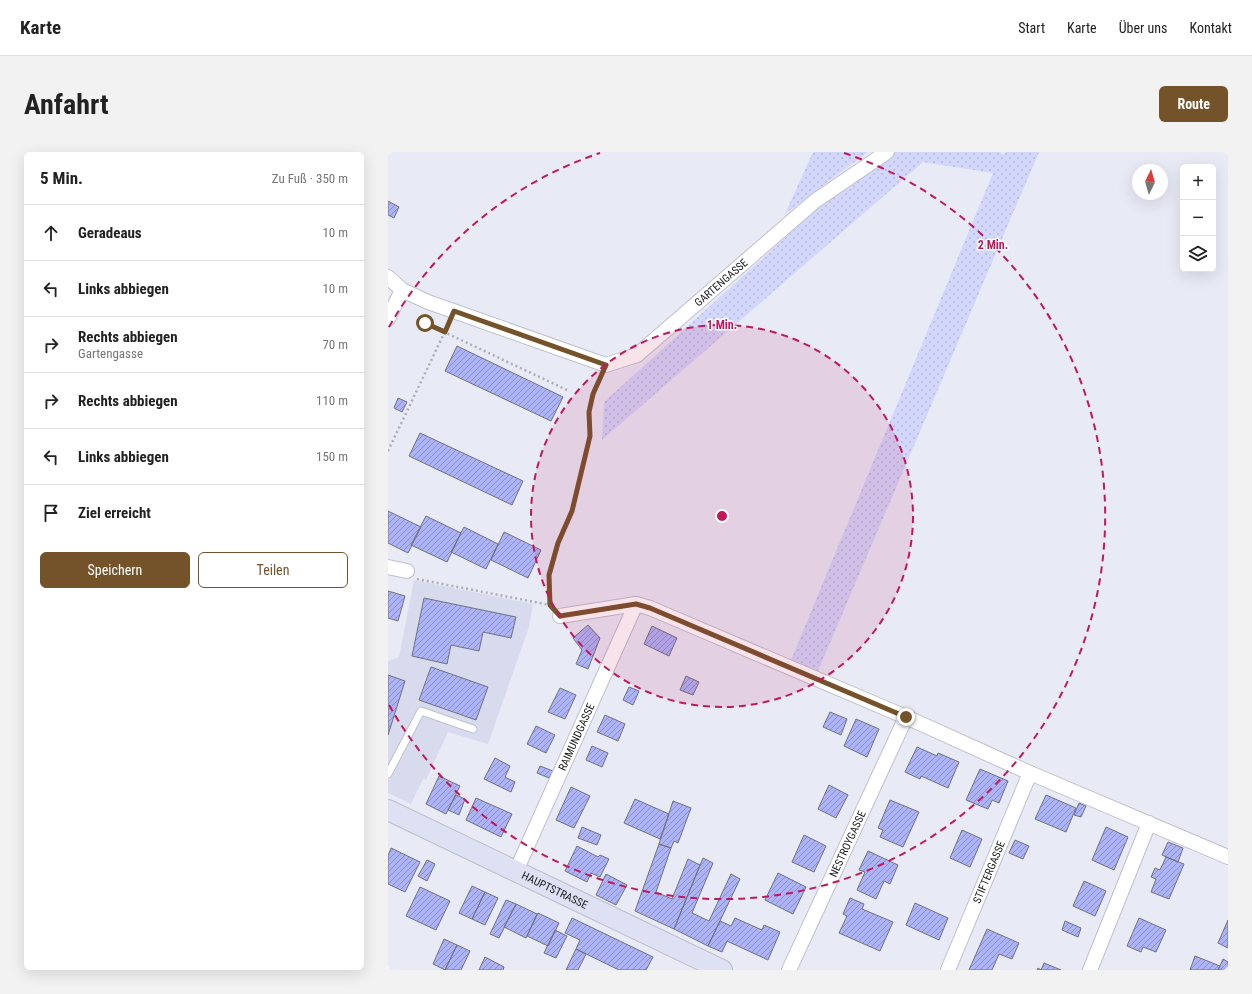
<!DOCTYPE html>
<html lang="de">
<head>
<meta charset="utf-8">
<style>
  body { margin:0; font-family:"Roboto Condensed",sans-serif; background:#f2f2f2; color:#222 }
  .controls { position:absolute; right:12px; top:12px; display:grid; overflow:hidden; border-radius:6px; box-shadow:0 4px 16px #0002 }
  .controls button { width:36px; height:36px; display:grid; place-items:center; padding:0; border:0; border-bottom:1px solid #e0e0e0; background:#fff; color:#222; font:20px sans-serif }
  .compass { position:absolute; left:744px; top:12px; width:36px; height:36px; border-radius:50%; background:#fff; box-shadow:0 4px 16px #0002; rotate:5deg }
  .stop { position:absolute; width:12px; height:12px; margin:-9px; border:3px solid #75532a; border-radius:50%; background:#fff }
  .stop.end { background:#75532a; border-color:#fff; box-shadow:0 1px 4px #0008 }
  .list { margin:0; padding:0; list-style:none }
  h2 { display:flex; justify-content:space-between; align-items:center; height:52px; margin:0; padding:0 16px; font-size:17px }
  h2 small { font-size:13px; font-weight:400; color:#767676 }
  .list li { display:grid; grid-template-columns:26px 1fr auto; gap:12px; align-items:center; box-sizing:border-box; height:56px; padding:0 16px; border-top:1px solid #e0e0e0 }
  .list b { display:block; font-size:15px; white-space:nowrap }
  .list p { margin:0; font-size:13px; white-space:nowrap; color:#767676 }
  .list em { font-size:13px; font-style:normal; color:#767676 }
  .actions { display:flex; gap:8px; padding:12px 16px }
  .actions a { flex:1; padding:9px 0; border:1px solid #75532a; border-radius:6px; text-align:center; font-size:14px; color:#75532a }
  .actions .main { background:#75532a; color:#fff }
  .icon { flex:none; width:22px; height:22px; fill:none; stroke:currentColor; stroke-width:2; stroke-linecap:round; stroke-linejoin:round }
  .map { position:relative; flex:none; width:840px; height:818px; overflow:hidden; border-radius:6px }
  header { display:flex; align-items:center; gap:24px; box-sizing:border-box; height:56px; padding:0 20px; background:#fff; border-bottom:1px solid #e0e0e0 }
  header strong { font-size:19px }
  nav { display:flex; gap:22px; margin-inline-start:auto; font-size:14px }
  .intro { display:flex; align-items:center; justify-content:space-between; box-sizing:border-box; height:96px; padding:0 24px }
  h1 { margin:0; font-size:28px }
  .button { padding:10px 18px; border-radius:6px; background:#75532a; color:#fff; font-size:14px; font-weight:700 }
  main { display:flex; gap:24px; padding:0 24px }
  aside { flex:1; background:#fff; border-radius:6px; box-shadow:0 4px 16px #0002 }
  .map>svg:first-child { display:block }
</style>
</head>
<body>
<header>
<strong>Karte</strong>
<nav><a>Start</a><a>Karte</a><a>Über uns</a><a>Kontakt</a></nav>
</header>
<div class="intro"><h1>Anfahrt</h1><a class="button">Route</a></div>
<main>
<aside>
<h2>5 Min.<small>Zu Fuß · 350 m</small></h2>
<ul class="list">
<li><svg class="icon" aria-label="ahead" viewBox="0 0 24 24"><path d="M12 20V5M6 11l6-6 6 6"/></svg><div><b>Geradeaus</b></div><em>10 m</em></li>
<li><svg class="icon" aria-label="left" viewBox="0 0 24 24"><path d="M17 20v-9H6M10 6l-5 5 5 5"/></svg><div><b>Links abbiegen</b></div><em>10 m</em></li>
<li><svg class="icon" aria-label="right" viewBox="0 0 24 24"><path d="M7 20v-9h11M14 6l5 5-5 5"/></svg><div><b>Rechts abbiegen</b><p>Gartengasse</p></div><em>70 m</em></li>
<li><svg class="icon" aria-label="right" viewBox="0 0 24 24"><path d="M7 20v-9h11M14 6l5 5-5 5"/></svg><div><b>Rechts abbiegen</b></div><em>110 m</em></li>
<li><svg class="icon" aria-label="left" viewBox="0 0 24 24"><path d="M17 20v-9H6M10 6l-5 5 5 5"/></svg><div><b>Links abbiegen</b></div><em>150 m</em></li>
<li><svg class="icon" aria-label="arrive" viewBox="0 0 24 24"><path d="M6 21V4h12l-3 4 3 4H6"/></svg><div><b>Ziel erreicht</b></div></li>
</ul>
<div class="actions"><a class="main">Speichern</a><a>Teilen</a></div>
</aside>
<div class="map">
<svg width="840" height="818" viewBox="0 0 840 818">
  <defs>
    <pattern id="green-dots" width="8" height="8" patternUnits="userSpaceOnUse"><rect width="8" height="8" fill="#d3d7fc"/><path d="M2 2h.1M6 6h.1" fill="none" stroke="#b5b8d8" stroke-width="1.8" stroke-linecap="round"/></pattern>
    <pattern id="building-hatch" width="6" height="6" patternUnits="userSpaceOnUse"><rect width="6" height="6" fill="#adb3f8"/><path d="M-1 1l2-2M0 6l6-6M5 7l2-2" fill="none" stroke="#8c91c9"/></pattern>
  </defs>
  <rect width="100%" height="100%" fill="#e8eaf6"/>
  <!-- built -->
  <path fill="#d8dbed" d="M 26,428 L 145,452 L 141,475 L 100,592 L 60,580 L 38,628 L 35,627 L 23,652 L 0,641 L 0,509 L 11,505 Z"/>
  <!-- green -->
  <path fill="url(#green-dots)" d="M 425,0 L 480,0 L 397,62 Z
    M 507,0 L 612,0 L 615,3 L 618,0 L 651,0 L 430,519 L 403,508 L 605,21 L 535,10 L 214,288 L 216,250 L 441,46 L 487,12 Z"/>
  <!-- building -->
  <path fill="url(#building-hatch)" stroke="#70727c" d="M 0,49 L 11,55 L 6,66 L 0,63 Z
    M 69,194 L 175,245 L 163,269 L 57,219 Z
    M 10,246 L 19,250 L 14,260 L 6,256 Z
    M 32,281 L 135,329 L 124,353 L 21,304 Z
    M 0,359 L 33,375 L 20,401 L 0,391 Z
    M 38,364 L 73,381 L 59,410 L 23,393 Z
    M 76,375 L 110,392 L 98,417 L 63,400 Z
    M 116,380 L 153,398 L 140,426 L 103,408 Z
    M 0,439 L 17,444 L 10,469 L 0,466 Z
    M 36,446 L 128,465 L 123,486 L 95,480 L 91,499 L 63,493 L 59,512 L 24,504 Z
    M 200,473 L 212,486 L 200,517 L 188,512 L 194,498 L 185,486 Z
    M 264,474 L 289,486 L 281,504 L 256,492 Z
    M 43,515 L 100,535 L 88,568 L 31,548 Z
    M 0,523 L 17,529 L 0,583 Z
    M 298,524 L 311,530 L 305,543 L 292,538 Z
    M 241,535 L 251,539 L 245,553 L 235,548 Z
    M 172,536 L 188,543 L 177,567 L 160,560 Z
    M 442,560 L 459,567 L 453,583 L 435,575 Z
    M 217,563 L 237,572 L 230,589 L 209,580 Z
    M 468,567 L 491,577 L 479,605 L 456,594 Z
    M 148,574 L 167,583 L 158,601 L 139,592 Z
    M 204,594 L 220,601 L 214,615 L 198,608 Z
    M 529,595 L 549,604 L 550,601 L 571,610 L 560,636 L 533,624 L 532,627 L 517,620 Z
    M 107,606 L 122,614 L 117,625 L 127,630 L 123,640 L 96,627 Z
    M 152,614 L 165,619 L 161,626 L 149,621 Z
    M 592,617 L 620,629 L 611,651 L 604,648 L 600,657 L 578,648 Z
    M 51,624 L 72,634 L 58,662 L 38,652 Z
    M 441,633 L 460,643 L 448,666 L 430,657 Z
    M 183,635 L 202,644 L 186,676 L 168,668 Z
    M 68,643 L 77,647 L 71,663 L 60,658 Z
    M 658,643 L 688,656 L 678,680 L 647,667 Z
    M 88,646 L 124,662 L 113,685 L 78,668 Z
    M 247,647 L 281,662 L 272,687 L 236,671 Z
    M 502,648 L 531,660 L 515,695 L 492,685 L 495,678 L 490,676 Z
    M 285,649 L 303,656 L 290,691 L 286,689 L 283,696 L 271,692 Z
    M 691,651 L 698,654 L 693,665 L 686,663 Z
    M 194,675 L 213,683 L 209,693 L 190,686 Z
    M 718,675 L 740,685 L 726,718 L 704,708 Z
    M 574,678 L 594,687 L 582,715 L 562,706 Z
    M 416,683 L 438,694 L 426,720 L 404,710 Z
    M 627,688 L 641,694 L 635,707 L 621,701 Z
    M 780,690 L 795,696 L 790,710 L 774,703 Z
    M 271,692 L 283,696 L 268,740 L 284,747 L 300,707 L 312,713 L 286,777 L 247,759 Z
    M 189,694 L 210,705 L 212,703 L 221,707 L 212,725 L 203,721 L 199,730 L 177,719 Z
    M 3,696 L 32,710 L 17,740 L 0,732 L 0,704 Z
    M 480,699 L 510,713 L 502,732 L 496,729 L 488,747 L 469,738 L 477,720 L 471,718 Z
    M 778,705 L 796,712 L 781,747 L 763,740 L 768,727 L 763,725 L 767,716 L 772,718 Z
    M 315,706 L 325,711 L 304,761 L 321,769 L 343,722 L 352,727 L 320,794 L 286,777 Z
    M 39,708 L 47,712 L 39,729 L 30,724 Z
    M 390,721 L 418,735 L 405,762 L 377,748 Z
    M 218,722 L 239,733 L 228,753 L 208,743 Z
    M 696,729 L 718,739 L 707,764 L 685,754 Z
    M 84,734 L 97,740 L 84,767 L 71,761 Z
    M 32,735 L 62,749 L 48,778 L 18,764 Z
    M 97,740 L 110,746 L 97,773 L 84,767 Z
    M 462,746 L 476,752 L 474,757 L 505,770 L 492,799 L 451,781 L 459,764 L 455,762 Z
    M 118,748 L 128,752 L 111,786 L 102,782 Z
    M 527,751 L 560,766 L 551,788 L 518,773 Z
    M 128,752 L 149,762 L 138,786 L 116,775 Z
    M 150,761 L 171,771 L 160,794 L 139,784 Z
    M 184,766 L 265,805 L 258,818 L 231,818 L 188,797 L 192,788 L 177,781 Z
    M 347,766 L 374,778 L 376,773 L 392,780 L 380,808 L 339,789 L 334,800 L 320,794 L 332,769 L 343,774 Z
    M 751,766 L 778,778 L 768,800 L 755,795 L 753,800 L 739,794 Z
    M 840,768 L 840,796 L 830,791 Z
    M 677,769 L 693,776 L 690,785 L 674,778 Z
    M 599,777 L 631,791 L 624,807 L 611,802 L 604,818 L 581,818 Z
    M 167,778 L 179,784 L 168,806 L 156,801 Z
    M 56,787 L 69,793 L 57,818 L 45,812 Z
    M 69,793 L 82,799 L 73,818 L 57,818 Z
    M 188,797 L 198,802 L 190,818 L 178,818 Z
    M 807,804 L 832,814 L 830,818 L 802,818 Z
    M 97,805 L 116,815 L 115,818 L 91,818 Z
    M 835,807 L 840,810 L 840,818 L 830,818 Z
    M 656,811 L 673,818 L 649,818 L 650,816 L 653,818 Z"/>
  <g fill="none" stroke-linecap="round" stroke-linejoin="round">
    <!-- lane casing -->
    <g stroke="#bfc0cc" stroke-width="9">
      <path id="lane" d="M 0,622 L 33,559 L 85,577"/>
    </g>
    <!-- street casing -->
    <g stroke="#bfc0cc" stroke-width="16">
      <g id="street">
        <path id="s1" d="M 0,125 L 14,138 L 40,150 L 218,213 L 249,203 L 427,49 L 499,0"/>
        <path d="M 0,167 L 14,138"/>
        <path d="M 0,415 L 19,419"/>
        <path d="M 172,464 L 248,452 L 262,456 L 518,565 L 642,621 L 840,705"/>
        <path id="s2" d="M 128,719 L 248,452"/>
        <path id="s3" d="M 401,818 L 518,565"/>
        <path id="s4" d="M 560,818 L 642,621"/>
        <path d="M 702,818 L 761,671"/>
      </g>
    </g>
    <!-- secondary casing -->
    <g stroke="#bfc0cc" stroke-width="22">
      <g id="secondary">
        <path id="s5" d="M 0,658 L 334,818"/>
      </g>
    </g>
    <!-- path -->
    <path stroke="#acadb7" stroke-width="2.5" stroke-dasharray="2 3" stroke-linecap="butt" d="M 37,171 L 179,238
      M 0,299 L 61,171
      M 29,427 L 162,453
      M 162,453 L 161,423 L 170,391 L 184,359 L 202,284 L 201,260 L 205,242 L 212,226"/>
    <!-- lane -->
    <use href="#lane" stroke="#fff" stroke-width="7"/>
    <!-- street -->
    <use href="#street" stroke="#fff" stroke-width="14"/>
    <!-- secondary -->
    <use href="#secondary" stroke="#dee0f4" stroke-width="20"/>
  </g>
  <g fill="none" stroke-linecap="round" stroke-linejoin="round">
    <!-- route -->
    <path stroke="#75532a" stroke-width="5" d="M 37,171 L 57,180 L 66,159 L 218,213 L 205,242 L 201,260 L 202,284 L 184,359 L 170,391 L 161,423 L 162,453 L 172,464 L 248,452 L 262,456 L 518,565"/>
  </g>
  <!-- distance rings -->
  <circle cx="334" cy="364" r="191" fill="#c2185b" fill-opacity=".12"/>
  <g fill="none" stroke="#c2185b" stroke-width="2" stroke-dasharray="7 5">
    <circle cx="334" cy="364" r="191"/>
    <path d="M1 175A383 383 0 0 1 212 1M456 1A383 383 0 1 1 1 553"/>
  </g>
  <g text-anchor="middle" stroke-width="3" stroke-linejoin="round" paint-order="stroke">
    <!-- street labels -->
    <g font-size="11" fill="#212126" stroke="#fff">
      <text dy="4" stroke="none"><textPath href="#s1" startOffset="380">GARTENGASSE</textPath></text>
      <text dy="4" stroke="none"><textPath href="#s2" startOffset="147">RAIMUNDGASSE</textPath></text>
      <text dy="4" stroke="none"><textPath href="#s3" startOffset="139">NESTROYGASSE</textPath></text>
      <text dy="4" stroke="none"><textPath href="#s4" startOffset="106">STIFTERGASSE</textPath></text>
      <text dy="4" stroke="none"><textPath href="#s5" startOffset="185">HAUPTSTRASSE</textPath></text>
    </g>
  </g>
  <circle cx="334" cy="364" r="6" fill="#c2185b" stroke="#fff" stroke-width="2"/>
  <g font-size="12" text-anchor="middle" font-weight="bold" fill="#c2185b" stroke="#fff" stroke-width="3" stroke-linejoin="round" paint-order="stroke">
    <text x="605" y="97">2 Min.</text>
    <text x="334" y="177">1 Min.</text>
  </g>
</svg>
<div class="controls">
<button>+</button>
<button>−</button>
<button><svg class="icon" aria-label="layers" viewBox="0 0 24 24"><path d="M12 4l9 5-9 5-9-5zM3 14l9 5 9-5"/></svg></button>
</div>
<svg class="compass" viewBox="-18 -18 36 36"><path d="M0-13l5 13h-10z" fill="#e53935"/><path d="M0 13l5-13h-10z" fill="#767676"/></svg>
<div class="stop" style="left:37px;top:171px"></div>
<div class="stop end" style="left:518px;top:565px"></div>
</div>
</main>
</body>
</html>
